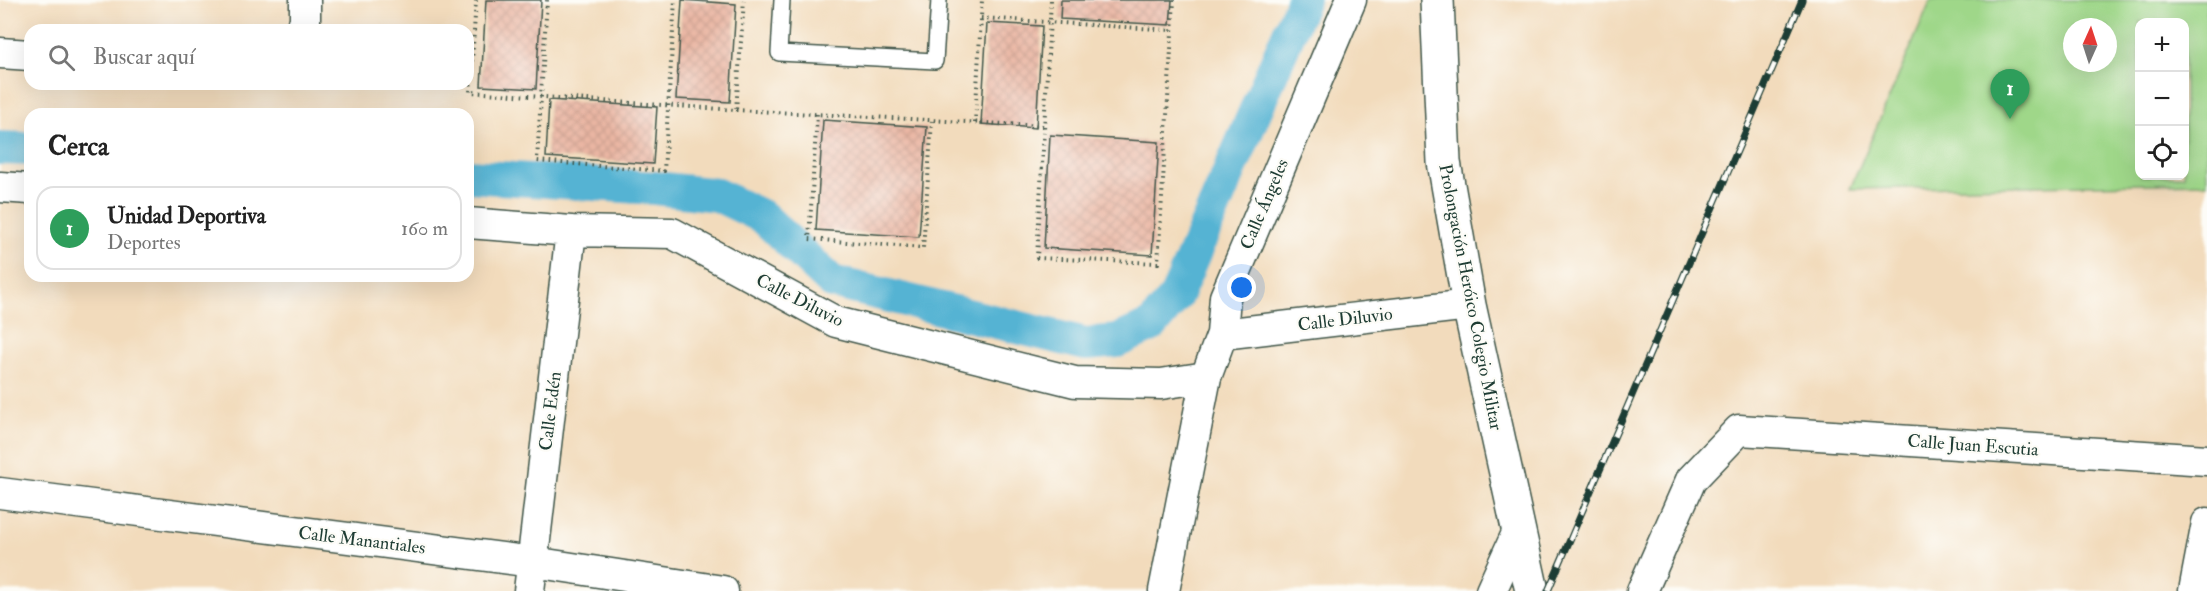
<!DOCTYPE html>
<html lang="es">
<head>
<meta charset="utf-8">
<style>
  body { margin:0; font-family:"IM FELL Double Pica",serif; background:#f6f6f6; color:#222 }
  .controls { position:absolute; right:18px; top:18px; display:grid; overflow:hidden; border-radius:12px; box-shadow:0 6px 24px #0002 }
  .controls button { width:54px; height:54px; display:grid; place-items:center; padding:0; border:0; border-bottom:2px solid #e0e0e0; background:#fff; color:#222; font:30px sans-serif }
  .compass { position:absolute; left:2063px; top:18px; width:54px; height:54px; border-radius:50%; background:#fff; box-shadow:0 6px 24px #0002; rotate:3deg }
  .you { position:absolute; left:1242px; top:288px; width:21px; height:21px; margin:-15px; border:4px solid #fff; border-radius:50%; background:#1a73e8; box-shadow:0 0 0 9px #1a73e833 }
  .badge { display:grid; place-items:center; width:39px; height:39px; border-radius:50%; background:#d93025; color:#fff; font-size:20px; font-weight:700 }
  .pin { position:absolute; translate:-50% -50px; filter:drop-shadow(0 2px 3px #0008) }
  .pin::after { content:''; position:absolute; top:32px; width:21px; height:18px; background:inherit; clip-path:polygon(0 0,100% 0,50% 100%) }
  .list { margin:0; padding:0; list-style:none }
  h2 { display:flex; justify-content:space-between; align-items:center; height:78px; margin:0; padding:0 24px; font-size:26px }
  h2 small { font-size:20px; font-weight:400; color:#767676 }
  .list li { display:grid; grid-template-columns:39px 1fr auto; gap:18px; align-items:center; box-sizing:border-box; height:84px; margin:0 12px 12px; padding:0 12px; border:2px solid #e0e0e0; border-radius:18px }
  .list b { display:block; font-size:22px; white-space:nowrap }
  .list p { margin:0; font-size:20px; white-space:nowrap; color:#767676 }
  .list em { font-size:20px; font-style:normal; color:#767676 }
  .icon { flex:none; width:33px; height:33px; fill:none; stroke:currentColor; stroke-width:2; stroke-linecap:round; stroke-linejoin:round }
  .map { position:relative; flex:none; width:2207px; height:591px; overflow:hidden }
  .search { position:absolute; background:#fff; box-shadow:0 6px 24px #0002; left:24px; top:24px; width:450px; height:66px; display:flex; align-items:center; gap:15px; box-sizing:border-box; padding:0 21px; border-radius:18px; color:#767676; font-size:22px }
  .panel { position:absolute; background:#fff; box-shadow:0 6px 24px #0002; left:24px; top:108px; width:450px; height:174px; border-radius:18px }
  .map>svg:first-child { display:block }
</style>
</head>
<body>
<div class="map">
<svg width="2207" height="591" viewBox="0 0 2207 591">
  <defs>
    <pattern id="building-cross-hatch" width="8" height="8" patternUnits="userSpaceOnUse" patternTransform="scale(1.5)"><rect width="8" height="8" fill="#eab6a3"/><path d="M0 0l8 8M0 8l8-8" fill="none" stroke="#c89d8d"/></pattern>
  </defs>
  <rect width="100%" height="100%" fill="#fdfcf7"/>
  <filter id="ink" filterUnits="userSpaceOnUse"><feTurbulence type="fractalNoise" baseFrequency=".0167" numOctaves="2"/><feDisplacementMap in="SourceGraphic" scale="12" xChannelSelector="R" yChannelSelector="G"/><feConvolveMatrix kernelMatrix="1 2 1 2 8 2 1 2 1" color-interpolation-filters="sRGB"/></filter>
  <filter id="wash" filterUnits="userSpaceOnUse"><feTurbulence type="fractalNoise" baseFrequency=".008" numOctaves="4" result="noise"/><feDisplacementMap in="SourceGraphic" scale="24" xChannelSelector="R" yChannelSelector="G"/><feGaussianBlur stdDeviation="1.35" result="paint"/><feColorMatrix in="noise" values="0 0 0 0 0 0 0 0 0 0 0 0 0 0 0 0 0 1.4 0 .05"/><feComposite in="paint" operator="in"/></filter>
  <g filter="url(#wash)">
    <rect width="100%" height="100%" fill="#f2dbbc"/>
    <!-- green -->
    <path fill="#9fd789" stroke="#5f8a5e" stroke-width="1.5" fill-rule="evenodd" d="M 1931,0 L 2207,0 L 2207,183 L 1850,189 ZM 2140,22 L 2184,22 L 2184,176 L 2140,176 ZM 2072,27 L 2108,27 L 2108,63 L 2072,63 Z"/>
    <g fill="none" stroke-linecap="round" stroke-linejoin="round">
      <!-- canal -->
      <path stroke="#55b3d3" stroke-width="34" d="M 0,148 L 30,149
        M 468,176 L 655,188 L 717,195 L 763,217 L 832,282 L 1086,344 L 1117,341 L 1152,325 L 1176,296 L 1303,0"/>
    </g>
    <g id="blocks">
      <!-- building -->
      <path fill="url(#building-cross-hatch)" d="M 486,0 L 541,0 L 536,89 L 481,86 Z
        M 682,0 L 736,4 L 730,102 L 676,99 Z
        M 1061,0 L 1172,0 L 1170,25 L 1060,19 Z
        M 987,23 L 1042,26 L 1036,128 L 981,124 Z
        M 549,100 L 657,107 L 653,164 L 546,157 Z
        M 823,120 L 927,127 L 919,237 L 816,230 Z
        M 1050,135 L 1159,142 L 1152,255 L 1044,248 Z"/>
    </g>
  </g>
  <g filter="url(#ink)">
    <use href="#blocks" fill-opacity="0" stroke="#3f5548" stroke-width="1.5"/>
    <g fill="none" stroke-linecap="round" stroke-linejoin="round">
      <!-- service casing -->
      <g stroke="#3f5548" stroke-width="18">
        <path id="service" d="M 782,0 L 779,53 L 935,61 L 939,0"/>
      </g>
      <!-- minor casing -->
      <g stroke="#3f5548" stroke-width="33">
        <path id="minor" d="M 300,30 L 305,22 L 305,0
          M 0,53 L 30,55
          M 0,187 L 30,189
          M 468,223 L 571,231 L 672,233 L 836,322 L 1075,382 L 1161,384 L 1206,377
          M 1222,334 L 1469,305
          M 0,493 L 533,562 L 723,591
          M 529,591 L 571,231
          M 1164,591 L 1206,377 L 1222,334 L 1225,297 L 1351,0
          M 1491,591 L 1519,529
          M 1642,591 L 1691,480 L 1739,430 L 2207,460
          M 2194,591 L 2207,523"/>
      </g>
      <!-- tertiary casing -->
      <g stroke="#3f5548" stroke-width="36">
        <path id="tertiary" d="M 1437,0 L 1444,162 L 1469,305 L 1532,591"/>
      </g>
      <!-- path -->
      <path stroke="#3f5548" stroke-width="4" stroke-dasharray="1.5 4.5" stroke-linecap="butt" d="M 476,0 L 470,92 L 736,110 L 744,0
        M 547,0 L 537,161 L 664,171 L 675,0
        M 1051,0 L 1037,258 L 1158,263 L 1174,0
        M 981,18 L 1172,30
        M 736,110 L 1044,126
        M 817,114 L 809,239 L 923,248 L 932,121
        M 975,123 L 982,0"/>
      <!-- service -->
      <use href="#service" stroke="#fff" stroke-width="15"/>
      <!-- minor -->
      <use href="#minor" stroke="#fff" stroke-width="30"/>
      <!-- tertiary -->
      <use href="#tertiary" stroke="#fff" stroke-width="33"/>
      <!-- rail casing -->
      <g stroke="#1f3d34" stroke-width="7">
        <path id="rail" d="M 1548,591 L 1802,0"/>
      </g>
      <!-- rail -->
      <use href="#rail" stroke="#fdfcf7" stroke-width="4.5" stroke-dasharray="14" stroke-linecap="butt"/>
    </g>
  </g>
  <g text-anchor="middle" stroke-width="4.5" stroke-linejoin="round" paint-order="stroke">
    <!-- street labels -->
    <g font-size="18" fill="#1f3d34" stroke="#fdfcf7">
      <text transform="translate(1264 204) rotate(-67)" y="6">Calle Ángeles</text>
      <text transform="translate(1471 297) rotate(79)" y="6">Prolongación Heróico Colegio Militar</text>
      <text transform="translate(800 300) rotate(27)" y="6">Calle Diluvio</text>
      <text transform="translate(1345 319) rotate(-7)" y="6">Calle Diluvio</text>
      <text transform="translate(550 411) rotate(-83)" y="6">Calle Edén</text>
      <text transform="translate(1973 445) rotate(4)" y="6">Calle Juan Escutia</text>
      <text transform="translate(362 540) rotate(7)" y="6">Calle Manantiales</text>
    </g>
  </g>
</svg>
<div class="controls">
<button>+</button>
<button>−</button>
<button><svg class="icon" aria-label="locate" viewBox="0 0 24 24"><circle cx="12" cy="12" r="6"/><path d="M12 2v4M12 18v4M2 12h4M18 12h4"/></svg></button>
</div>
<svg class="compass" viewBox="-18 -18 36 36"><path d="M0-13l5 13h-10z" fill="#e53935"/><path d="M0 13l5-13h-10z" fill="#767676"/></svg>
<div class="you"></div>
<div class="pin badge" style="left:2010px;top:119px;background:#2e9e5b">1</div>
<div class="search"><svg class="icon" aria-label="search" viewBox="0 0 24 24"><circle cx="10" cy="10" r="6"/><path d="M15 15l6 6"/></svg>Buscar aquí</div>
<section class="panel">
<h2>Cerca<small></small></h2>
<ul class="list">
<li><span class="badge" style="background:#2e9e5b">1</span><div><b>Unidad Deportiva</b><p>Deportes</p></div><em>160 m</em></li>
</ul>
</section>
</div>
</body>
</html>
